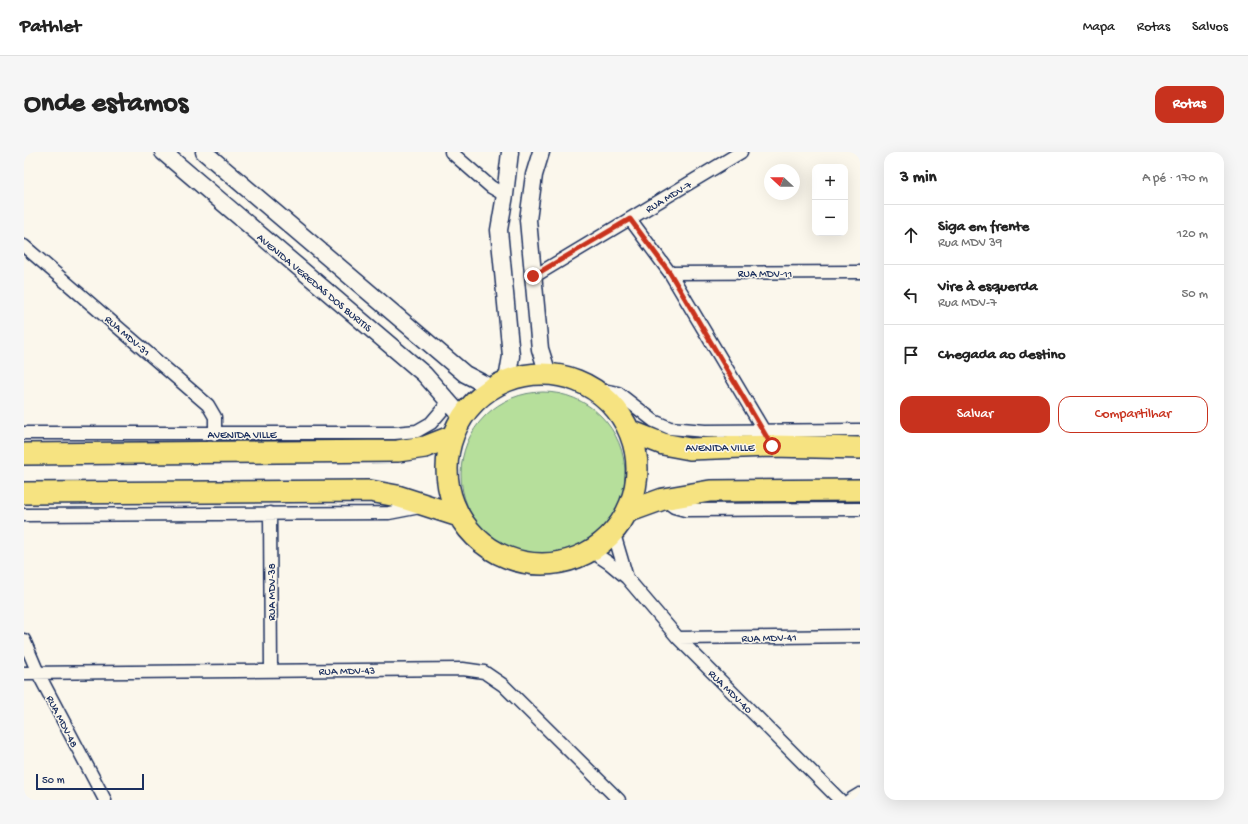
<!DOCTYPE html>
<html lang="pt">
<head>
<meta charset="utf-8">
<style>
  body { margin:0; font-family:"Gochi Hand",sans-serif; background:#f6f6f6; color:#222 }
  .controls { position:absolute; right:12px; top:12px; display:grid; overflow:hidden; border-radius:8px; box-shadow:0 4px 16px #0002 }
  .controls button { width:36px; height:36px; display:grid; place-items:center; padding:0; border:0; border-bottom:1px solid #e0e0e0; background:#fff; color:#222; font:20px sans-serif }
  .compass { position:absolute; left:740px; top:12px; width:36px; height:36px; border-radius:50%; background:#fff; box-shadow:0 4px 16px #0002; rotate:292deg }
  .scale { position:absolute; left:12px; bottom:10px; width:108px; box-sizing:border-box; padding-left:4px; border:2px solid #1b2f5e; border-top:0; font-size:11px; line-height:14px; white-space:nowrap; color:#1b2f5e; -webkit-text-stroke:3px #fbf7ec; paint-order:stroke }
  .stop { position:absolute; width:12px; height:12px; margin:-9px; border:3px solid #c8321e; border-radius:50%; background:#fff }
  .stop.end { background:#c8321e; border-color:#fff; box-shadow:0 1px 4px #0008 }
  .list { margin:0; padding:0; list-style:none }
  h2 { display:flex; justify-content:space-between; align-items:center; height:52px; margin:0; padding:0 16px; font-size:17px }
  h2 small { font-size:13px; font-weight:400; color:#767676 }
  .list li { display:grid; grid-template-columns:26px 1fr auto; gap:12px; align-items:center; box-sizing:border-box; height:60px; padding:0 16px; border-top:1px solid #e0e0e0 }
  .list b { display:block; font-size:15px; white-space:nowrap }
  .list p { margin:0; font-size:13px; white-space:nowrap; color:#767676 }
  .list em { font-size:13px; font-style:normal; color:#767676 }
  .actions { display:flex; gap:8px; padding:12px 16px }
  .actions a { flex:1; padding:9px 0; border:1px solid #c8321e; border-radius:12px; text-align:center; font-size:14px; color:#c8321e }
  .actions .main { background:#c8321e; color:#fff }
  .icon { flex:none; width:22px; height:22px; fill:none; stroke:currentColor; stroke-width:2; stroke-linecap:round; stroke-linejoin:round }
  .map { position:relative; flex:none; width:836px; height:648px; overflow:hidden; border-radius:12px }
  header { display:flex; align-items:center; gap:24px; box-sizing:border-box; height:56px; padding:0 20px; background:#fff; border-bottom:1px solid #e0e0e0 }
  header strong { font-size:19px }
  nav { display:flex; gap:22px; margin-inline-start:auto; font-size:14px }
  .intro { display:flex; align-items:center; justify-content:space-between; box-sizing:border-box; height:96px; padding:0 24px }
  h1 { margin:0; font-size:28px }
  .button { padding:10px 18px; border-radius:12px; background:#c8321e; color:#fff; font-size:14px; font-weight:700 }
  main { display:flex; gap:24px; padding:0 24px }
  aside { flex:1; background:#fff; border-radius:12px; box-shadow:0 4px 16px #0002 }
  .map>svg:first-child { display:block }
</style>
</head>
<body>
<header>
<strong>Pathlet</strong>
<nav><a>Mapa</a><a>Rotas</a><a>Salvos</a></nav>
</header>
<div class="intro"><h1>Onde estamos</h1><a class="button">Rotas</a></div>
<main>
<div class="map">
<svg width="836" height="648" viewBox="0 0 836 648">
  <rect width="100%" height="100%" fill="#fbf7ec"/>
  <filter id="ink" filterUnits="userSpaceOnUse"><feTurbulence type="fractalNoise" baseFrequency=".025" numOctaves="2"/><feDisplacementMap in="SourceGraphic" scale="8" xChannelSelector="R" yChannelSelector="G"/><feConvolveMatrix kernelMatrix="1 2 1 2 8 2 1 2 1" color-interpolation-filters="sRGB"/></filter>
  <g filter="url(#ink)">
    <!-- green -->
    <path fill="#b6df9b" stroke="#68877c" d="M437 322a82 82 0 1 1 164 0a82 82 0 1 1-164 0Z"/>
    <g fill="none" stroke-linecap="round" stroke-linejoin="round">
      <!-- street casing -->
      <g stroke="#1b2f5e" stroke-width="15">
        <path id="street" d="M 427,0 L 467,35 L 481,43
          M 606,67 L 646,121 L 743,284
          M 0,94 L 184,253 L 191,265 L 191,282
          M 646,121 L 836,120
          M 509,125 L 717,0
          M 573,239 L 584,239 L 594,241 L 630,269 L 646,276 L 681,279 L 836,278
          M 0,281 L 370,281 L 393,279 L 407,271 L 425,250
          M 639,347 L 650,355 L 661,358 L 836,357
          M 246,361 L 247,518
          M 0,363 L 365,361 L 396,355
          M 590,382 L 603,426
          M 567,399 L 585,411 L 603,426 L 654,486 L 816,648
          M 654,486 L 836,484
          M 0,488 L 14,521 L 81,648
          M 0,521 L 439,517 L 460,520 L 479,533 L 595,648
          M 826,648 L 836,642"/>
      </g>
      <!-- secondary casing -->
      <g stroke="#1b2f5e" stroke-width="19">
        <path id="secondary" d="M 139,0 L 400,222 L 438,265
          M 180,0 L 441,222 L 468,236
          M 517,0 L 510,23 L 504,68 L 516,197 L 524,222
          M 483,228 L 487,204 L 475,78 L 481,43 L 486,0"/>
      </g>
      <!-- highway casing -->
      <g stroke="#1b2f5e" stroke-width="24">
        <path id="highway" d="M423 317a95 95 0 1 1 190 0a95 95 0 1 1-190 0Z
          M 606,279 L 639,292 L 666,297 L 748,294 L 836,296
          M 0,302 L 374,299 L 401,295 L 429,284
          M 0,341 L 346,339 L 373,344 L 435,364
          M 603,360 L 639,347 L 686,339 L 836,338"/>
      </g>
      <!-- street -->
      <use href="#street" stroke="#fbf7ec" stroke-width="12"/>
      <!-- secondary -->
      <use href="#secondary" stroke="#fbf7ec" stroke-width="16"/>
      <!-- highway -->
      <use href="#highway" stroke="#f6e381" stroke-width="21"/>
    </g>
  </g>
  <g fill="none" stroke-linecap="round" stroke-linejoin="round" filter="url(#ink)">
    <!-- route -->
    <path stroke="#c8321e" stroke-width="5" d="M 509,124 L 606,67 L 646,121 L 748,294"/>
  </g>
  <g text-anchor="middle" stroke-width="3" stroke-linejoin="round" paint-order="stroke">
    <!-- street labels -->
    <g font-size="11" fill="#1b2f5e" stroke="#fbf7ec">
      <text transform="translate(644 44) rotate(-31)" y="4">RUA MDV-7</text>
      <text x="741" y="125">RUA MDV-11</text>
      <text transform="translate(291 130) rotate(40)" y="4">AVENIDA VEREDAS DOS BURITIS</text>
      <text transform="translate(104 183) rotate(41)" y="4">RUA MDV-31</text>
      <text x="218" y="286">AVENIDA VILLE</text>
      <text x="696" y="299">AVENIDA VILLE</text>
      <text transform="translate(247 440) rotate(-90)" y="4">RUA MDV-38</text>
      <text transform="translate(745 485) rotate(-1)" y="4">RUA MDV-41</text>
      <text transform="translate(323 518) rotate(-1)" y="4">RUA MDV-43</text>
      <text transform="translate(707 539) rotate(45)" y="4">RUA MDV-40</text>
      <text transform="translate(39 569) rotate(63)" y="4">RUA MDV-48</text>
    </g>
  </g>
</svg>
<div class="controls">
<button>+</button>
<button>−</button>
</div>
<svg class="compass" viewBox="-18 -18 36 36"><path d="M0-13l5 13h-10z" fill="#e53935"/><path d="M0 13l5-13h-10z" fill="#767676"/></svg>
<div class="scale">50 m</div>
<div class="stop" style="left:748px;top:294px"></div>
<div class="stop end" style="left:509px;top:124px"></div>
</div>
<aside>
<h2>3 min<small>A pé · 170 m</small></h2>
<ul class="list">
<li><svg class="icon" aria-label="ahead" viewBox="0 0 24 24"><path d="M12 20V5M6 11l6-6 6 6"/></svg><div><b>Siga em frente</b><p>Rua MDV 39</p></div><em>120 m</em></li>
<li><svg class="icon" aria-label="left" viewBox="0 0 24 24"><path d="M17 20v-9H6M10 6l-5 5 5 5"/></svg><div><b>Vire à esquerda</b><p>Rua MDV-7</p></div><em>50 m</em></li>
<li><svg class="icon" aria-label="arrive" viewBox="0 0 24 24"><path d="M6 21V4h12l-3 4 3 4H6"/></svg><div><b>Chegada ao destino</b></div></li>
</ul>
<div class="actions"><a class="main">Salvar</a><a>Compartilhar</a></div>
</aside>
</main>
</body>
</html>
